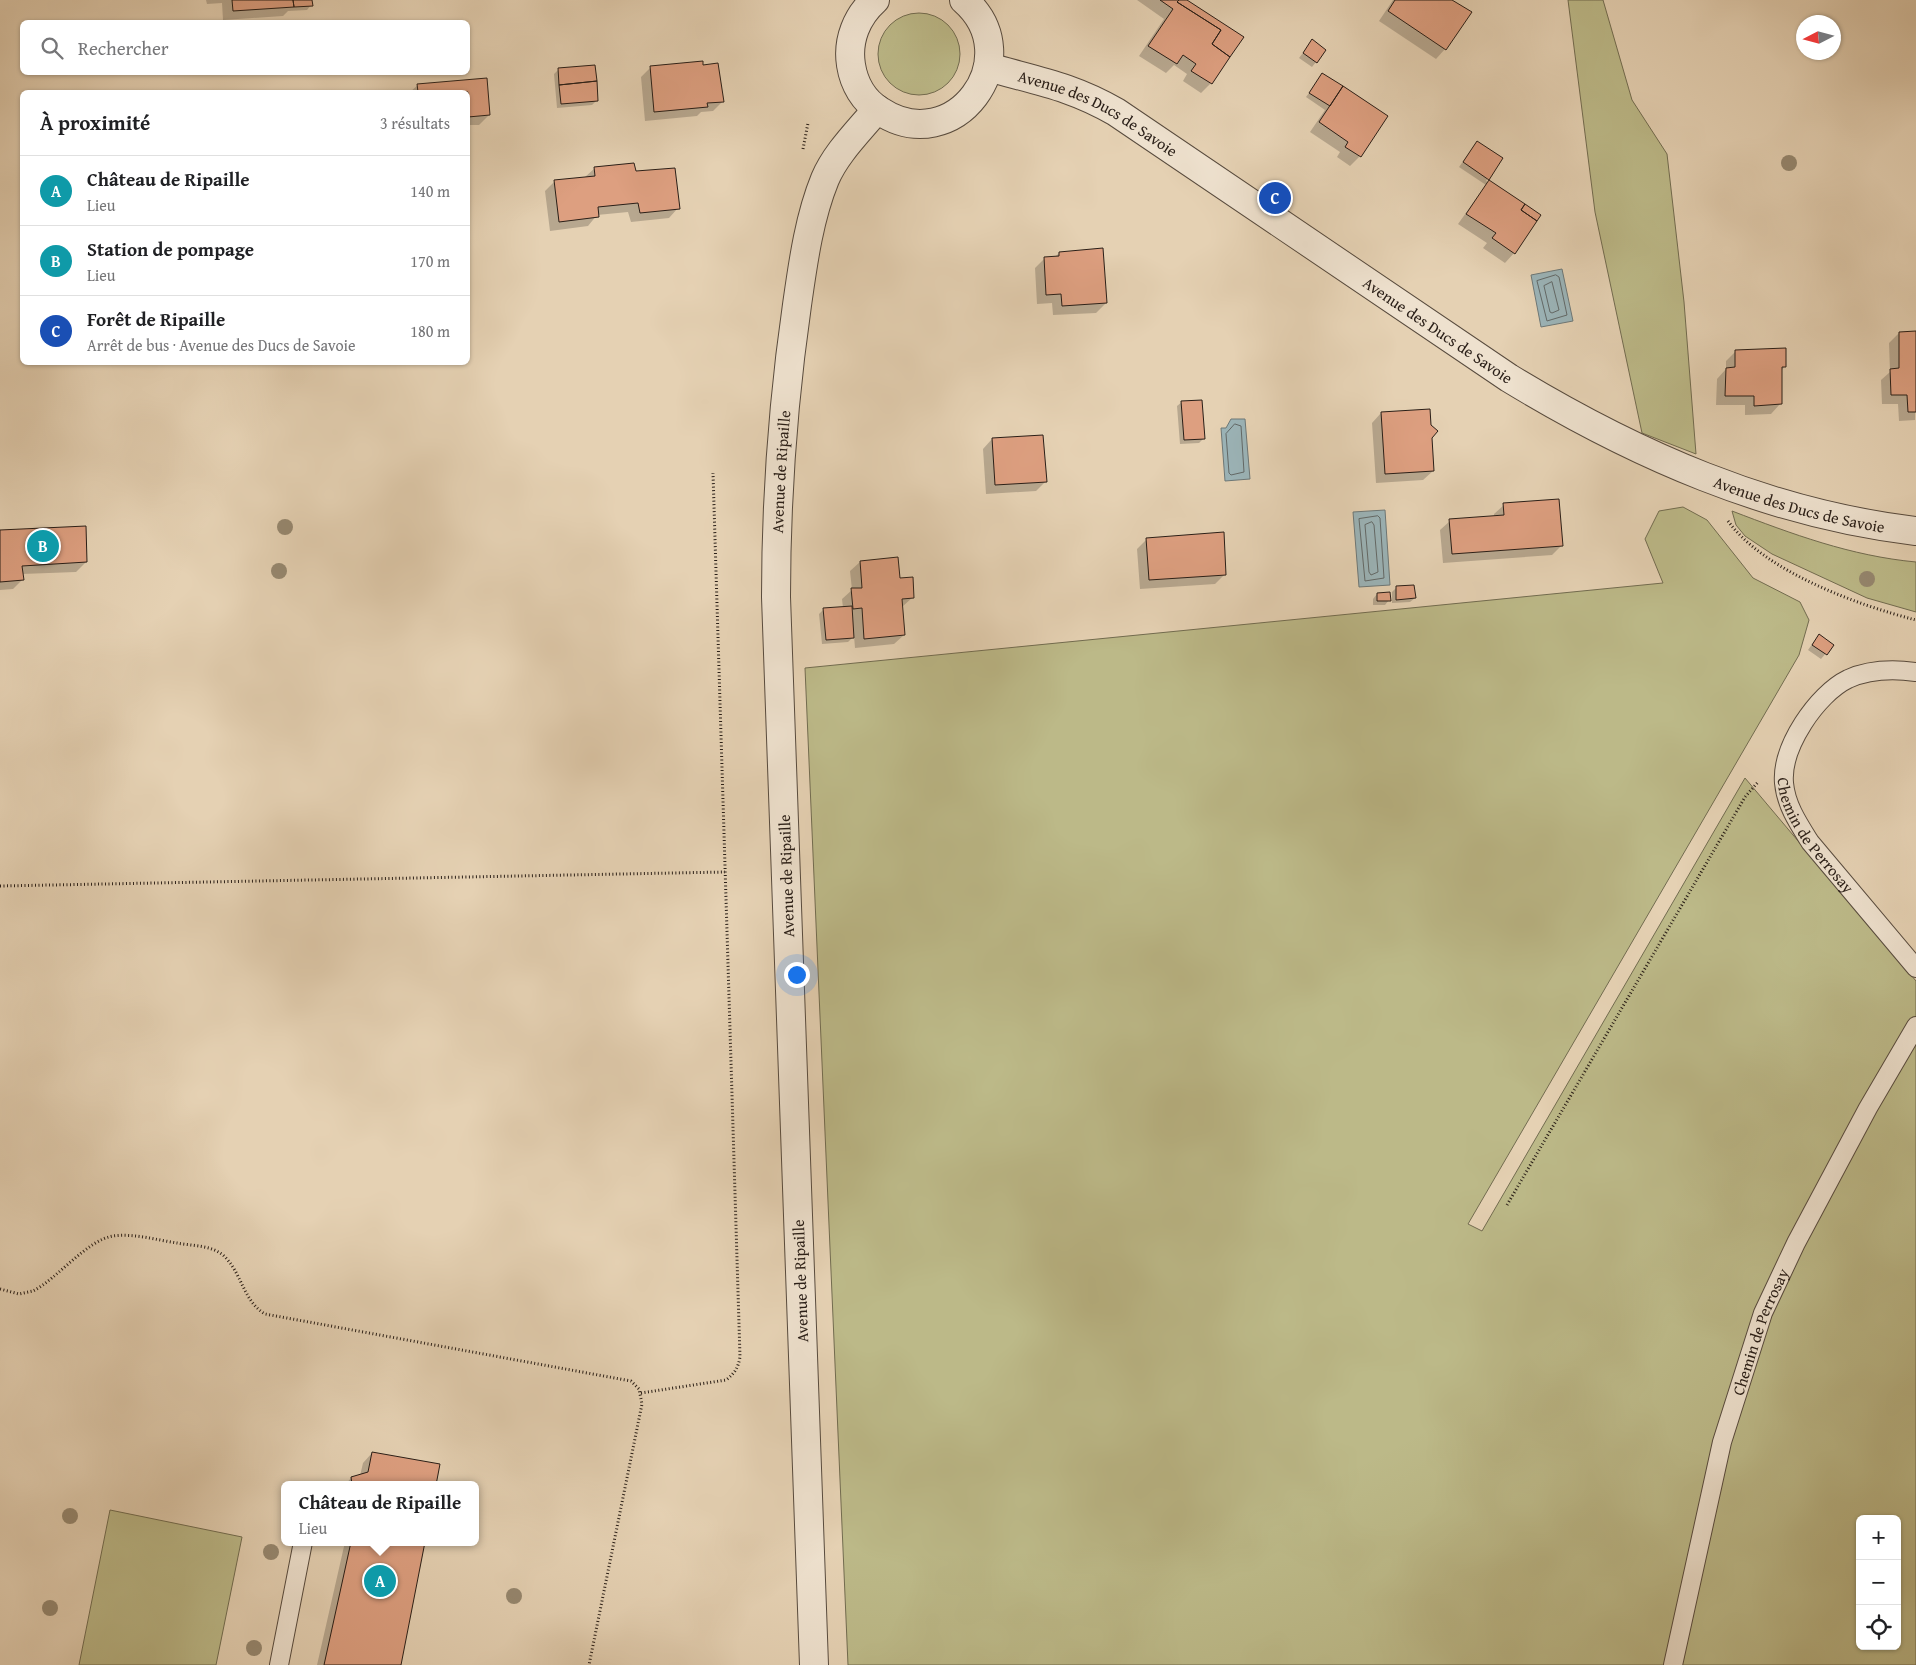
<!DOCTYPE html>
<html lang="fr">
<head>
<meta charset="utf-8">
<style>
  body { margin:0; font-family:"Gentium Book Plus",serif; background:#f2f2f2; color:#202124 }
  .controls { position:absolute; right:15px; bottom:15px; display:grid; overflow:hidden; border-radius:8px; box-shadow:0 1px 4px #0004 }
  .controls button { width:45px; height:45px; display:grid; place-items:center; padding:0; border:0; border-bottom:1px solid #e0e0e0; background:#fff; color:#202124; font:25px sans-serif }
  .compass { position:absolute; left:1796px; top:15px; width:45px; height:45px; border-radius:50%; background:#fff; box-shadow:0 1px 4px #0004; rotate:264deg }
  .you { position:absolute; left:796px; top:974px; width:18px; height:18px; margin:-12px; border:4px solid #fff; border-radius:50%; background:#1a73e8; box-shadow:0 0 0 8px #1a73e833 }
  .badge { display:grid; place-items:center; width:32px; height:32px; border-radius:50%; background:#ea580c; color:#fff; font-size:16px; font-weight:700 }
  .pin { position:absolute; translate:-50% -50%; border:2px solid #fff; box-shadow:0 1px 5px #0006 }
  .popup { position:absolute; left:281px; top:1481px; width:198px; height:65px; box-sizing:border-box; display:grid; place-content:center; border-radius:8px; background:#fff; filter:drop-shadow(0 1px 4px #0005); font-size:16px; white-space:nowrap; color:#757577 }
  .popup b { font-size:19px; color:#202124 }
  .popup::after { content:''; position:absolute; left:50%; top:100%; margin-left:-10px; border:10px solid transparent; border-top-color:#fff }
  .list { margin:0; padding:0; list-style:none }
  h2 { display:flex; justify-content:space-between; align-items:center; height:65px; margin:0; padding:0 20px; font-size:21px }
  h2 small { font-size:16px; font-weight:400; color:#757577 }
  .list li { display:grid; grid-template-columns:32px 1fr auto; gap:15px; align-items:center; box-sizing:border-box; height:70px; padding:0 20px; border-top:1px solid #e0e0e0 }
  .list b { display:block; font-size:19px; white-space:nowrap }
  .list p { margin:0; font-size:16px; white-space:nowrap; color:#757577 }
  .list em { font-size:16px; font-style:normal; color:#757577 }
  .icon { flex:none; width:28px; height:28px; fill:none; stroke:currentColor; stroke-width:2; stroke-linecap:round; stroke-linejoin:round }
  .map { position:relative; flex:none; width:1916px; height:1665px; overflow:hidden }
  .search { position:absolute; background:#fff; box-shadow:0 1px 4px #0004; left:20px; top:20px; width:450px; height:55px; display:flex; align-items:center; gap:12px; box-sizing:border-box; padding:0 18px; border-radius:8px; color:#757577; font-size:19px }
  .panel { position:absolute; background:#fff; box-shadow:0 1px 4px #0004; left:20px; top:90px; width:450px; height:275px; border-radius:8px }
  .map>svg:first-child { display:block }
</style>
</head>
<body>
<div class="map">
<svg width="1916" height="1665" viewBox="0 0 1916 1665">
  <rect width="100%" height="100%" fill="#e5d1b3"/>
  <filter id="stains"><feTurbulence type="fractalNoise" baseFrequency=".004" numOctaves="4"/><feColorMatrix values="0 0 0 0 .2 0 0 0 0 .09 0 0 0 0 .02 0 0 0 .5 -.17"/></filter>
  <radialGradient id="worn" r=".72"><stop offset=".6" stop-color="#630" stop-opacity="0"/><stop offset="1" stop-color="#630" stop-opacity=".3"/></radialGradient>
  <!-- green -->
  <path fill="#bcb988" stroke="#726c50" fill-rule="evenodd" d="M 1568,0 L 1603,0 L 1632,100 L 1667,154 L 1684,302 L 1696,454 L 1642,433 L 1595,212 Z
    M878 54a41 41 0 1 1 82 0a41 41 0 1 1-82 0Z
    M 1683,507 L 1707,520 L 1753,578 L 1800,602 L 1809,620 L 1799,655 L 1468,1224 L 1482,1231 L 1745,778 L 1916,981 L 1916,1665 L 848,1665 L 805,668 L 1663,583 L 1645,539 L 1659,511 ZM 1860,1519 L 1897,1519 L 1897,1646 L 1860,1646 Z
    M 1732,511 C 1792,534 1851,556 1916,562 L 1916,612 L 1867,598 L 1772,554 L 1745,536 L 1736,525 Z
    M 110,1510 L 242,1537 L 216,1665 L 79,1665 Z"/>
  <!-- water -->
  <path fill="#9bb4b8" stroke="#6d7878" d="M 1562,269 L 1573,321 L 1541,327 L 1531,275 Z
    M 1231,419 L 1245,419 L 1250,479 L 1225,481 L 1221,428 L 1226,428 Z
    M 1385,510 L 1390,585 L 1359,587 L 1353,512 Z"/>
  <!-- shadow -->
  <path fill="#0003" d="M 206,0 L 311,0 L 311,5 L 307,10 L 288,11 L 283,16 L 223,20 L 222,3 L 207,4 Z
    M 1137,0 L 1185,0 L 1211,83 L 1201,93 L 1183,81 L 1187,74 L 1174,65 L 1166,73 L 1139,56 L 1164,19 Z
    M 1393,0 L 1450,0 L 1445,49 L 1436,59 L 1379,21 Z
    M 1312,41 L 1316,62 L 1312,67 L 1299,58 Z
    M 651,67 L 723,101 L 713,111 L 701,112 L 697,116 L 645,121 L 641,77 Z
    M 559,69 L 597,100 L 592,105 L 557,108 L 554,74 Z
    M 1323,74 L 1360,156 L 1350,166 L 1337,157 L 1340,152 L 1310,132 L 1325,110 L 1306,97 Z
    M 486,79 L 489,115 L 479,125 L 468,125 L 468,92 L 410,92 L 418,85 Z
    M 1477,142 L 1501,159 L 1486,181 L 1539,215 L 1514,253 L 1505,263 L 1483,248 L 1487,243 L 1458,224 L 1486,185 L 1459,167 Z
    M 595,168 L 635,173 L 678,208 L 669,218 L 631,222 L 628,212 L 597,215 L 588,226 L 550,231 L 545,191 L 555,181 L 585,177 Z
    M 1059,253 L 1106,303 L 1096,313 L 1053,315 L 1052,303 L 1037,304 L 1035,268 L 1045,258 L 1054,258 Z
    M 1899,333 L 1916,333 L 1915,420 L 1899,421 L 1898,404 L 1882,404 L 1881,380 L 1890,372 L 1889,343 Z
    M 1735,352 L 1785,366 L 1781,371 L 1780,404 L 1771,414 L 1745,415 L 1745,405 L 1716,405 L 1717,379 L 1726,369 L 1726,361 Z
    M 1182,402 L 1204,438 L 1199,443 L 1180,444 L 1177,406 Z
    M 1381,413 L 1431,438 L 1433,471 L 1423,480 L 1376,483 L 1372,423 Z
    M 992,439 L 1046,481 L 1036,491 L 986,494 L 983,449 Z
    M 1504,505 L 1562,545 L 1552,555 L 1443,563 L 1440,530 L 1450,521 L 1494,517 L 1494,514 Z
    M 0,531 L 86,562 L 76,572 L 22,574 L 22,580 L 13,589 L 0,590 Z
    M 1147,539 L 1225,574 L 1215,584 L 1140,589 L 1137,549 Z
    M 860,562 L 898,580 L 913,597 L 902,607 L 904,635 L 894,644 L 855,648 L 854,636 L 848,642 L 822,644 L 819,614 L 824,609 L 843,608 L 842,599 L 852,590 L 850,571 Z
    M 1396,588 L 1415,598 L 1410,602 L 1392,603 L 1392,592 Z
    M 1377,594 L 1389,600 L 1385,605 L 1373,605 L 1373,599 Z
    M 1815,640 L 1832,646 L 1821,659 L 1808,650 Z
    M 372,1453 L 435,1485 L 345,1485 L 351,1478 L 360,1476 L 363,1463 Z
    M 345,1542 L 424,1542 L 399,1665 L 317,1665 Z"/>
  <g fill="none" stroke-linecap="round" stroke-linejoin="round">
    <!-- shore -->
    <path stroke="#626968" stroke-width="1" d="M 1556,275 L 1559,277 L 1567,315 L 1547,321 L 1537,281 Z
      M 1552,282 L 1559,310 L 1552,313 L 1550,312 L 1544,286 Z
      M 1235,424 L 1241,426 L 1244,472 L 1231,475 L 1229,473 L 1226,434 Z
      M 1378,516 L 1380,518 L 1384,578 L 1365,581 L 1359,519 Z
      M 1372,522 L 1374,525 L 1378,572 L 1371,575 L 1369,572 L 1365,525 Z"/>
  </g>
  <!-- building -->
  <path fill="#dd9f80" stroke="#291e17" d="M 232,0 L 293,0 L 294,7 L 233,11 Z
    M 293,0 L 312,0 L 313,6 L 294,7 Z
    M 1160,0 L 1179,0 L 1177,2 L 1221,30 L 1212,44 L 1230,57 L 1212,84 L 1191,71 L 1196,64 L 1183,55 L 1177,64 L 1148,46 L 1173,9 Z
    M 1179,0 L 1187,0 L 1244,37 L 1230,57 L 1212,44 L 1221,30 L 1177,2 Z
    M 1395,0 L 1452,0 L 1472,12 L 1446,50 L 1388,11 Z
    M 1312,39 L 1326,50 L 1317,63 L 1303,53 Z
    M 703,61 L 703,65 L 718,63 L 724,102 L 707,103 L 708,107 L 654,112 L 650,66 Z
    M 595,65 L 597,81 L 559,85 L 558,68 Z
    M 1322,73 L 1343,86 L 1330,106 L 1309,93 Z
    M 487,78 L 490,115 L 468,117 L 468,92 L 418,92 L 417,84 Z
    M 597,81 L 598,101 L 561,104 L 559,85 Z
    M 1343,86 L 1388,116 L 1361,157 L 1345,147 L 1348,142 L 1319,122 Z
    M 1477,141 L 1503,158 L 1489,180 L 1463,162 Z
    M 634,163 L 636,171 L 675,168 L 680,209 L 640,213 L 638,203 L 598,207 L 599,217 L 559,222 L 554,180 L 595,176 L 594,167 Z
    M 1489,180 L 1525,204 L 1521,210 L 1537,221 L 1515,254 L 1492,238 L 1496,233 L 1466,214 Z
    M 1525,204 L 1541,215 L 1537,221 L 1521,210 Z
    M 1103,248 L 1107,303 L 1062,306 L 1061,294 L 1046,295 L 1044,257 L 1059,256 L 1059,252 Z
    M 1916,331 L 1916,412 L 1908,412 L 1907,395 L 1891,395 L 1890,369 L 1899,368 L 1899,332 Z
    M 1786,348 L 1786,367 L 1782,367 L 1782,404 L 1754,406 L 1754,396 L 1725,396 L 1726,368 L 1735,367 L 1735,350 Z
    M 1202,400 L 1205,439 L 1184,440 L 1181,401 Z
    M 1430,409 L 1431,425 L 1438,431 L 1432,438 L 1434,471 L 1385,474 L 1381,412 Z
    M 1043,435 L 1047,482 L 995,485 L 992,438 Z
    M 1559,499 L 1563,546 L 1452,554 L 1449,519 L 1504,515 L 1503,503 Z
    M 86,526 L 87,562 L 22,566 L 24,580 L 0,582 L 0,530 Z
    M 1224,532 L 1226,575 L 1149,580 L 1146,538 Z
    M 898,557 L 900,578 L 913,577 L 914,598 L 902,599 L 905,635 L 864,639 L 862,608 L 853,609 L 851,588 L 862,588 L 860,561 Z
    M 1414,585 L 1416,598 L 1396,600 L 1396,586 Z
    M 1390,592 L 1391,601 L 1377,601 L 1377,593 Z
    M 852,606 L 854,638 L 826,640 L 823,608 Z
    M 1819,634 L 1834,645 L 1827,655 L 1812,645 Z
    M 372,1452 L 440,1464 L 436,1485 L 352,1485 L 351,1477 L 368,1472 Z
    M 351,1542 L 425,1542 L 401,1665 L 324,1665 Z"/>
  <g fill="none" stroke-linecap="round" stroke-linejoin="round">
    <!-- service casing -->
    <g stroke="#584b3e" stroke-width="20">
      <g id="service">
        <path id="s1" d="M 1916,672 C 1894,669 1868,670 1848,679 C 1817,694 1781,747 1784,783 C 1786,805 1798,823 1810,842 L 1916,968"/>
        <path d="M 279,1665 L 303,1542"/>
        <path id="s2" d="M 1673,1665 L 1722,1442 L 1763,1313 L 1796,1243 L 1868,1108 L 1916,1026"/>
      </g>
    </g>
    <!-- minor casing -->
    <g stroke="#584b3e" stroke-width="30">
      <g id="minor">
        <path id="s3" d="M 988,67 C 1037,81 1071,86 1116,112 L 1509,378 C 1634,454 1769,514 1916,531"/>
      </g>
    </g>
    <!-- tertiary casing -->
    <g stroke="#584b3e" stroke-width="30">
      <g id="tertiary">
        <path d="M 875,0 C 857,16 847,40 851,65 C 854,84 864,101 880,111 C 954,160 1030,58 964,0"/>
        <path id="s4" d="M 814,1665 L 776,597 C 776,498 783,402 797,305 C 803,263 809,218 825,179 C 836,153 859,131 877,109"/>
      </g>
    </g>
    <!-- path -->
    <path stroke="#291e17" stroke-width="3" stroke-dasharray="1 2.5" stroke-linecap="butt" d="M 803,149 L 808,123
      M 1728,521 C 1764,571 1857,605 1916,620
      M 0,886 L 725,872
      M 1507,1205 L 1745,797 L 1758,782
      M 0,1289 L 19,1294 L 33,1291 C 57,1279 87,1240 113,1236 C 133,1233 157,1240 177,1243 C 192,1246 212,1245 224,1256 C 242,1273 243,1301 265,1314 L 631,1381 L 639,1389 L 642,1404 L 589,1665
      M 641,1393 L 726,1380 C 735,1373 738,1368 740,1357 L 713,473"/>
    <!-- service -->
    <use href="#service" stroke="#eee1ce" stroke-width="18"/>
    <!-- minor -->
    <use href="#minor" stroke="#eee1ce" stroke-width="28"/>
    <!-- tertiary -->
    <use href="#tertiary" stroke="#eee1ce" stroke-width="28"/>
  </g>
  <!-- trees -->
  <g fill="#968870">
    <circle cx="1789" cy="163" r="8"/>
    <circle cx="285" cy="527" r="8"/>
    <circle cx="279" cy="571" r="8"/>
    <circle cx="1867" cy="579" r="8"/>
    <circle cx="70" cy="1516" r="8"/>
    <circle cx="271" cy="1552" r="8"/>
    <circle cx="514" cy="1596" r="8"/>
    <circle cx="50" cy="1608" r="8"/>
    <circle cx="254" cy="1648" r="8"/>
  </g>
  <g text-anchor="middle" stroke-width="4.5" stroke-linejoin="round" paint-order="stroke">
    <!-- street labels -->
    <g font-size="16" fill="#291e17" stroke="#eee1ce">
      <text dy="6" stroke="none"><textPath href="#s3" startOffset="120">Avenue des Ducs de Savoie</textPath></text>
      <text dy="6" stroke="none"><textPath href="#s3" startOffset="525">Avenue des Ducs de Savoie</textPath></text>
      <text dy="6" stroke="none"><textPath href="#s4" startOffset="1194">Avenue de Ripaille</textPath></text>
      <text dy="6" stroke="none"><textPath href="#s3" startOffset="929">Avenue des Ducs de Savoie</textPath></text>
      <text dy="6" stroke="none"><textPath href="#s1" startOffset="258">Chemin de Perrosay</textPath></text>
      <text transform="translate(786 876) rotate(-92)" y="6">Avenue de Ripaille</text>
      <text transform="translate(800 1281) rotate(-92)" y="6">Avenue de Ripaille</text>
      <text dy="6" stroke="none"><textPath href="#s2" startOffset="345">Chemin de Perrosay</textPath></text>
    </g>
  </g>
  <rect width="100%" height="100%" filter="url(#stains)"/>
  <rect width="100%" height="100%" fill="url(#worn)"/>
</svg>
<div class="controls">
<button>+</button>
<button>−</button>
<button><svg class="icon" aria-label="locate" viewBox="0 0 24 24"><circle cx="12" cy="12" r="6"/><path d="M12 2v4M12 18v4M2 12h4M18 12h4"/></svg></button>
</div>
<svg class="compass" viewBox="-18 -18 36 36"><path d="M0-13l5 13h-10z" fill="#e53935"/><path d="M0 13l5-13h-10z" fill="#757577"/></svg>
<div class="you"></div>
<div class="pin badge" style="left:380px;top:1581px;background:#0f9aa8">A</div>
<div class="popup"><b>Château de Ripaille</b>Lieu</div>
<div class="pin badge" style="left:43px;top:546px;background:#0f9aa8">B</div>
<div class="pin badge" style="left:1275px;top:198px;background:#1a4fb4">C</div>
<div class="search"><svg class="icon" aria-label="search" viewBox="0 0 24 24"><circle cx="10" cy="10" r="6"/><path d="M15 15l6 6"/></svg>Rechercher</div>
<section class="panel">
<h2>À proximité<small>3 résultats</small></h2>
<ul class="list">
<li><span class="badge" style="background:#0f9aa8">A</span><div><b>Château de Ripaille</b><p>Lieu</p></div><em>140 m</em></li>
<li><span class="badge" style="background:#0f9aa8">B</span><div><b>Station de pompage</b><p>Lieu</p></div><em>170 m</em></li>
<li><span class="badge" style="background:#1a4fb4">C</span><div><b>Forêt de Ripaille</b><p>Arrêt de bus · Avenue des Ducs de Savoie</p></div><em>180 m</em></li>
</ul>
</section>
</div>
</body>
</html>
